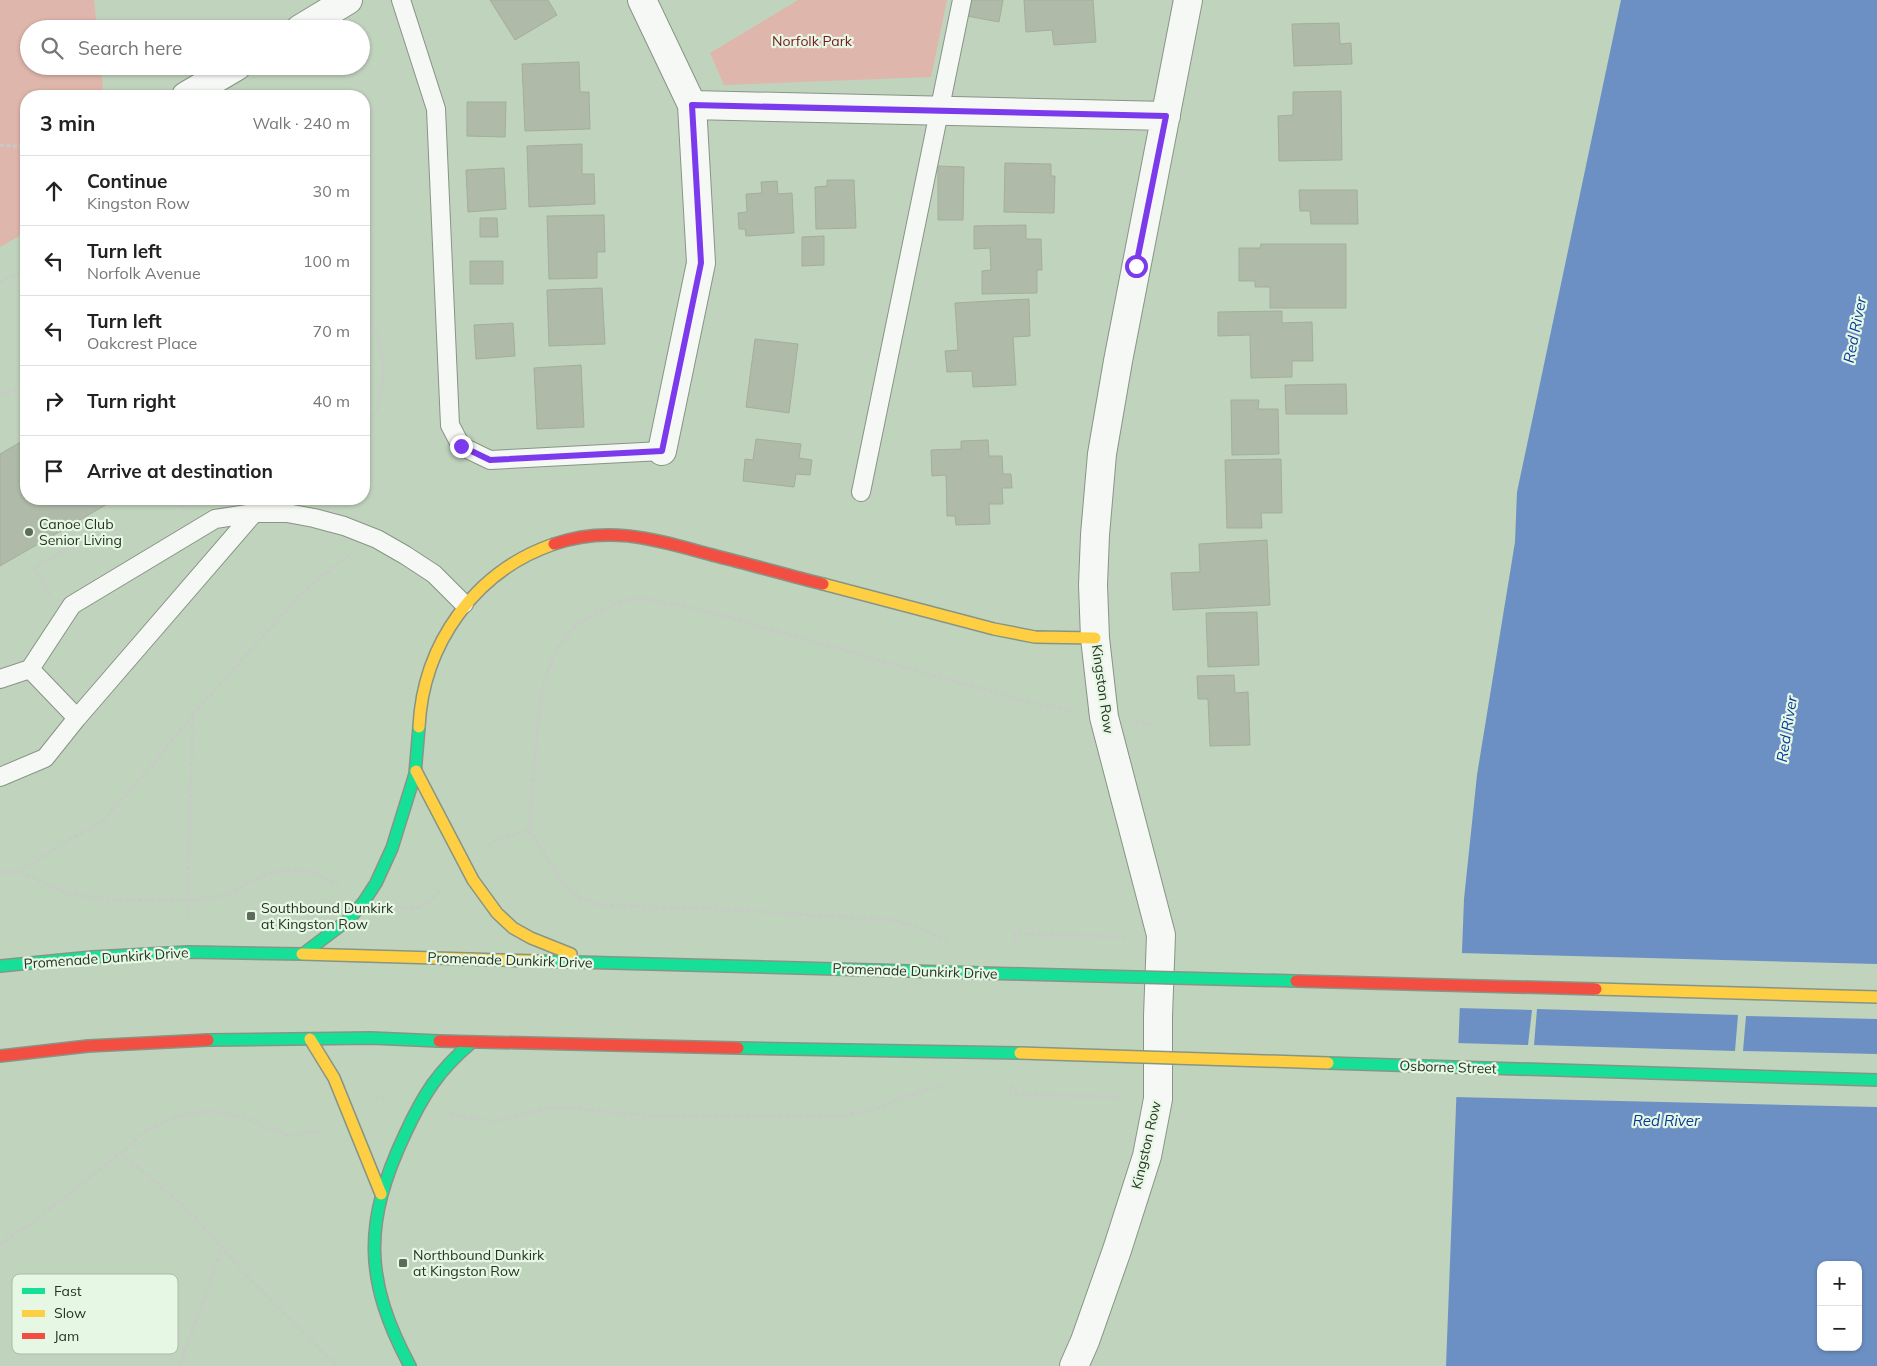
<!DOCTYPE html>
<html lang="en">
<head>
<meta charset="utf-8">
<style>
  body { margin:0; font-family:Mulish,sans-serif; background:#f6f6f6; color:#222 }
  .controls { position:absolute; right:15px; bottom:15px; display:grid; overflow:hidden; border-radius:10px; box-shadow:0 1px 4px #0004 }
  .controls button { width:45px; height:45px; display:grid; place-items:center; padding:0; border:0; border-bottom:1px solid #e0e0e0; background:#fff; color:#222; font:25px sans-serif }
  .stop { position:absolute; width:15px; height:15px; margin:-11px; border:4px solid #7c3aed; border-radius:50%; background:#fff }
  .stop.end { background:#7c3aed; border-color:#fff; box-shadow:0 1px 5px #0008 }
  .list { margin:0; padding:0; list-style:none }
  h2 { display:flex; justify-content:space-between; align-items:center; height:65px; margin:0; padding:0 20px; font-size:21px }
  h2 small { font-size:16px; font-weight:400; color:#767676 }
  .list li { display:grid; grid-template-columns:32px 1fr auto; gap:15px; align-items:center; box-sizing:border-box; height:70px; padding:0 20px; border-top:1px solid #e0e0e0 }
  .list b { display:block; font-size:19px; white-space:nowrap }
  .list p { margin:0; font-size:16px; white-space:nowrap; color:#767676 }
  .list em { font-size:16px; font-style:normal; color:#767676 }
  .icon { flex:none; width:28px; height:28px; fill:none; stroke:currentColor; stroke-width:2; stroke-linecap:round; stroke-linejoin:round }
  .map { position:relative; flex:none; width:1877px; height:1366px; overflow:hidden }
  .search { position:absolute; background:#fff; box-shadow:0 1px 4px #0004; left:20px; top:20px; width:350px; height:55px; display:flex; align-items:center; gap:12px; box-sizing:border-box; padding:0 18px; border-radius:28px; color:#767676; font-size:19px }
  .panel { position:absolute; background:#fff; box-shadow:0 1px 4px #0004; left:20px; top:90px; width:350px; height:415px; border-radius:20px }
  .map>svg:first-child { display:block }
</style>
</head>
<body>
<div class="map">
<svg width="1877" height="1366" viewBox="0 0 1877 1366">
  <rect width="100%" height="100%" fill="#c0d3bd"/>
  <!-- green -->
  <path fill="#dfb6ab" d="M 0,0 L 94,0 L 97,29 L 29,29 L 29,66 L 101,66 L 103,89 L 106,96 L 26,96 L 26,232 L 0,247 Z
    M 798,0 L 947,0 L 931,77 L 724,85 L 710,53 Z"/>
  <!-- water -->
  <path fill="#6c90c3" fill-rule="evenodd" d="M 1621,0 L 1877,0 L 1877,1366 L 1446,1366 L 1464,899 L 1477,775 L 1515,542 L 1517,492 ZM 1821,1265 L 1858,1265 L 1858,1347 L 1821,1347 Z"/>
  <!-- pier -->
  <path fill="#c0d3bd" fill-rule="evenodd" d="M 1459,953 L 1877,964 L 1877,1019 L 1746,1016 L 1743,1051 L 1877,1054 L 1877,1107 L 1454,1097 L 1456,1043 L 1528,1045 L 1532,1010 L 1457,1008 ZM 1537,1009 L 1738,1015 L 1735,1051 L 1534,1045 Z"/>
  <!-- building -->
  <path fill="#afbba8" stroke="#a3ae9b" d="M 490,0 L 548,0 L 557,15 L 515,40 Z
    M 970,0 L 1003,0 L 999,22 L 967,16 Z
    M 1024,0 L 1093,0 L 1096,42 L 1054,45 L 1052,30 L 1026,32 Z
    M 1339,23 L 1340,44 L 1351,43 L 1352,64 L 1294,66 L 1292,24 Z
    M 579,62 L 580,92 L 589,92 L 590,129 L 525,131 L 522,64 Z
    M 1341,91 L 1342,160 L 1279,161 L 1278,116 L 1293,115 L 1293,92 Z
    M 467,102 L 506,102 L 505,137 L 467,136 Z
    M 582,144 L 582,174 L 594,174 L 595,204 L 529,207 L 527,146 Z
    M 1005,163 L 1051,164 L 1051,176 L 1055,176 L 1054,213 L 1004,212 Z
    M 938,166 L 964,167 L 963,220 L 938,220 Z
    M 504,168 L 506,209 L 468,212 L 466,170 Z
    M 827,180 L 854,180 L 856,228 L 816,229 L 815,187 L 827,186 Z
    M 777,181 L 778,194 L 792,193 L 794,233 L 746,236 L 745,229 L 739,229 L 738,213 L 747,212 L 746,194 L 762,193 L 761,182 Z
    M 1299,190 L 1357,190 L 1358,224 L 1311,224 L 1310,211 L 1300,211 Z
    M 604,215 L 605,252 L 597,252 L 597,278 L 549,279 L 547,216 Z
    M 480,218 L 497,218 L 498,237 L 480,237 Z
    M 1026,225 L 1026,239 L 1041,239 L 1042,270 L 1037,270 L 1037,293 L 982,294 L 982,271 L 991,270 L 990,248 L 974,249 L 974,226 Z
    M 824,236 L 824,265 L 802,266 L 802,237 Z
    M 1261,244 L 1346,244 L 1346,308 L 1270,308 L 1270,287 L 1255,287 L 1255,281 L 1239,281 L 1239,248 L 1260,248 Z
    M 470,261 L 503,261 L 503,284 L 470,284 Z
    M 602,288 L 605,344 L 549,346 L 547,290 Z
    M 1029,299 L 1030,336 L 1013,337 L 1016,385 L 973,387 L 972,371 L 947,372 L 945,351 L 958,350 L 955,303 Z
    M 1282,311 L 1282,323 L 1312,322 L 1313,361 L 1292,361 L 1292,377 L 1251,378 L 1250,335 L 1218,336 L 1218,312 Z
    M 513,323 L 515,356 L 476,359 L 474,325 Z
    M 755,339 L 798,344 L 789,413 L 746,407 Z
    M 581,365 L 584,427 L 537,429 L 534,368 Z
    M 1346,384 L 1347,414 L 1286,414 L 1285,385 Z
    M 1231,400 L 1259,400 L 1258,409 L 1278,409 L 1279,454 L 1232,455 Z
    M 26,439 L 26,499 L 116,499 L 0,566 L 0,454 Z
    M 756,439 L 801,444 L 799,458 L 812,460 L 810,475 L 796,474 L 794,487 L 743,481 L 745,459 L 753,460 Z
    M 988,440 L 989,456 L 1002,456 L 1003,474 L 1011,474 L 1012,488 L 1002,488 L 1003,504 L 989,504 L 990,524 L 956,525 L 955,516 L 947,516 L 946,475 L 932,476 L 931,450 L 961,449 L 961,441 Z
    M 1281,459 L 1282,513 L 1261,513 L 1262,528 L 1227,528 L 1225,460 Z
    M 1267,540 L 1270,605 L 1173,610 L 1171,573 L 1200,572 L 1199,544 Z
    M 1257,612 L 1259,665 L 1208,667 L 1206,613 Z
    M 1234,675 L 1235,693 L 1248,692 L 1250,745 L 1210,746 L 1208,699 L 1198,699 L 1197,676 Z"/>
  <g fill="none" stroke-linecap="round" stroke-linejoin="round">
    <!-- lane casing -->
    <g stroke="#879585" stroke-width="20">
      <path id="lane" d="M 401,0 L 436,109 L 450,425 L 461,446 L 490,460 L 662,451
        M 861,492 L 962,0
        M 30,669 L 77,718 L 254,513
        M 0,679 L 30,669 L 72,605 L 215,519 L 254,513 L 287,513 L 314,518 L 344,526 L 377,539 L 405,555 L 434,574 L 464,604
        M 0,777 L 45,758 L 77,718"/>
    </g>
    <!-- street casing -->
    <g stroke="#879585" stroke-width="30">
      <path id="street" d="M 642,0 L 692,105 L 701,263 L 662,451
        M 300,29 L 348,0
        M 186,96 L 237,66
        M 692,105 L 1166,116
        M 1074,1366 L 1085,1341 L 1117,1250 L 1147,1156 L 1158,1099 L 1158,1016 L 1161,935 L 1104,717 L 1095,638 L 1093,585 L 1095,535 L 1102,454 L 1118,361 L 1188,0"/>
    </g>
    <!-- fast casing -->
    <g stroke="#879585" stroke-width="14">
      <path id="fast" d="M 303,954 L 348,920 L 363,903 L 376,883 L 392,848 L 415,774 L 419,727
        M 537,961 L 1021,974
        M 0,966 L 92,957 L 188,952 L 302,954
        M 208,1040 L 371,1038 L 439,1041
        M 738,1048 L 1020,1053
        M 410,1366 C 364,1280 363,1223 405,1134 C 423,1095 438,1071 471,1043"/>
    </g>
    <!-- slow casing -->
    <g stroke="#879585" stroke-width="14">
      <path id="slow" d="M 823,584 L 994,629 L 1035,637 L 1095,638
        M 419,727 C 423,644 475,571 554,544
        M 416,771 L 473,880 L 497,913 L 513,928 L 531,938 L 571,954
        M 302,954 L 537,961
        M 310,1039 L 334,1078 L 381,1194"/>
    </g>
    <!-- jam casing -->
    <g stroke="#879585" stroke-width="14">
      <path id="jam" d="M 554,544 C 612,524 659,541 716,556 C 752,565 787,575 823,584
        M 439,1041 L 738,1048
        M 0,1056 L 88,1046 L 208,1040"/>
    </g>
    <!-- path -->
    <path stroke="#c6cbc5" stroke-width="3" stroke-dasharray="4 2.5" stroke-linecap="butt" d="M 0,145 L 26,147
      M 0,283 L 5,279 L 26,270
      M 364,316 L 376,331 L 383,356 L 383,385 L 376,412 L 364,425
      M 0,394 L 26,388
      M 177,499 L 183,509
      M 50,594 L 34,568 L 111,524 L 123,544
      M 1135,722 L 1151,724
      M 488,845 L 497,840 L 529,830
      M 0,872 L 20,872 L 66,893 L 106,899 L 187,901 L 228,895 L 254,879 L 284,870 L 308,871 L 339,885
      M 20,872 L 58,846 L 102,822 L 154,763 L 193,715
      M 397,906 C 415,914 431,904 442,888
      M 187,922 L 193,714 L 304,591 L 349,555
      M 948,940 L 923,929 L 893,920 L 699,908 L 614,906 L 598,905 L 581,898 L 567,887 L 556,872 L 529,830 L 539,712 L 544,681 L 557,648 L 577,624 L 594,614 L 618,602 L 642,598 L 699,609 L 1024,701 L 1072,711
      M 1015,943 L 1015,933 L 1127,937
      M 1011,1084 L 1011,1094 L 1121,1097
      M 375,1098 L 389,1096
      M 450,1113 L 467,1118 L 495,1121 L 544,1109 L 572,1108 L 637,1115 L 840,1116 L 873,1110 L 910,1095 L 945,1084
      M 121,1153 L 192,1214 L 246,1275 L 337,1366
      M 0,1244 L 29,1225 L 121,1153 L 148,1129 L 182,1115 L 212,1111 L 242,1116 L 265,1127 L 292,1136 L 322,1130
      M 180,1366 C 193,1326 210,1288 221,1248"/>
    <!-- lane -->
    <use href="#lane" stroke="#f6f8f5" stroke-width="18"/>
    <!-- street -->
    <use href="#street" stroke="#f6f8f5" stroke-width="28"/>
    <!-- fast -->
    <use href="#fast" stroke="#16e098" stroke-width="11"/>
    <!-- slow -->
    <use href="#slow" stroke="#ffcf43" stroke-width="11"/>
    <!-- jam -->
    <use href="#jam" stroke="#f24e42" stroke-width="11"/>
    <!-- fast-bridge casing -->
    <g stroke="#879585" stroke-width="14" stroke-linecap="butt">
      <path id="fast-bridge" d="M 1021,974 L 1296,981
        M 1328,1063 L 1877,1080"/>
    </g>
    <!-- slow-bridge casing -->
    <g stroke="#879585" stroke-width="14" stroke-linecap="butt">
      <path id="slow-bridge" d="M 1596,989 L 1877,997
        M 1020,1053 L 1328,1063"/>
    </g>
    <!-- jam-bridge casing -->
    <g stroke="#879585" stroke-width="14" stroke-linecap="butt">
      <path id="jam-bridge" d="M 1296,981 L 1596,989"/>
    </g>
    <!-- fast-bridge -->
    <use href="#fast-bridge" stroke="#16e098" stroke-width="11"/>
    <!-- slow-bridge -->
    <use href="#slow-bridge" stroke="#ffcf43" stroke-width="11"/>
    <!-- jam-bridge -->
    <use href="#jam-bridge" stroke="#f24e42" stroke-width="11"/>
  </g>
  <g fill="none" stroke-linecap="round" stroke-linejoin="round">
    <!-- route -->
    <path stroke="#7c3aed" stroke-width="6" d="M 461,446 L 490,460 L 662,451 L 701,263 L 692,105 L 1166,116 L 1136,266"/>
  </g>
  <!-- markers -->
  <g fill="#5c6b5a" stroke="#e6f7e4" stroke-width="2">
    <circle cx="29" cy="532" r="5"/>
    <rect x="246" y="911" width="10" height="10" rx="2.5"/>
    <rect x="398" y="1258" width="10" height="10" rx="2.5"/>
  </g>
  <g text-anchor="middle" stroke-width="4.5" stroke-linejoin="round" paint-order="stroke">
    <!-- park labels -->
    <g font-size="14" fill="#781620" stroke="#e6f7e4">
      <text x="812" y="46">Norfolk Park</text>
    </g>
    <!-- poi labels -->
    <g font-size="14" fill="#263324" stroke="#e6f7e4" text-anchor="start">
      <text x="39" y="529">Canoe Club<tspan x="39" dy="16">Senior Living</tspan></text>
      <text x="261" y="913">Southbound Dunkirk<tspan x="261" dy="16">at Kingston Row</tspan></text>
      <text x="413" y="1260">Northbound Dunkirk<tspan x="413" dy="16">at Kingston Row</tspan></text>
    </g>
    <!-- street labels -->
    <g font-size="14" fill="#263324" stroke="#e6f7e4">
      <text transform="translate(1103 689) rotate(82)" y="5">Kingston Row</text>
      <text transform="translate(106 958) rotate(-4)" y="5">Promenade Dunkirk Drive</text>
      <text transform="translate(510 960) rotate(2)" y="5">Promenade Dunkirk Drive</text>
      <text transform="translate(915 971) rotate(2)" y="5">Promenade Dunkirk Drive</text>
      <text transform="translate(1448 1067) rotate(2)" y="5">Osborne Street</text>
      <text transform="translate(1146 1145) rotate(-77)" y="5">Kingston Row</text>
    </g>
    <!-- water labels -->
    <g font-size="15" font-style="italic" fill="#053a9a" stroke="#e6f7e4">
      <text transform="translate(1855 330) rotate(-79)" y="5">Red River</text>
      <text transform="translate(1787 729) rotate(-81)" y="5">Red River</text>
      <text x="1666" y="1126">Red River</text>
    </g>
  </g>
  <!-- legend -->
  <rect x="12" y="1274" width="166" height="80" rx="8" fill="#e6f7e4" stroke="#acbcaa" stroke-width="1"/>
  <rect x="22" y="1288" width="23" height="6" fill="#16e098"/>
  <rect x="22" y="1310" width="23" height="7" fill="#ffcf43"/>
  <rect x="22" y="1333" width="23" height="6" fill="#f24e42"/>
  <g font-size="14" fill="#263324">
    <text x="54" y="1296">Fast</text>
    <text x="54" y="1318">Slow</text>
    <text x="54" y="1341">Jam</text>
  </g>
</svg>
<div class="controls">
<button>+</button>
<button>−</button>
</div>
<div class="stop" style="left:1136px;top:266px"></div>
<div class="stop end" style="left:461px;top:446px"></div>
<div class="search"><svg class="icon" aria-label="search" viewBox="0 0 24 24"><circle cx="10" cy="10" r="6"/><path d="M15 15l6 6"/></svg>Search here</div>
<section class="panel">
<h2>3 min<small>Walk · 240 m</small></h2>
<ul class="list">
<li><svg class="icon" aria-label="ahead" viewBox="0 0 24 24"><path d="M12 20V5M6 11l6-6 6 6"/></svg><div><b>Continue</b><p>Kingston Row</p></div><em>30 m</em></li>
<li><svg class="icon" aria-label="left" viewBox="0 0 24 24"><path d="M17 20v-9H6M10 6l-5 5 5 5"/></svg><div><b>Turn left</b><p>Norfolk Avenue</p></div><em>100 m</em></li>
<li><svg class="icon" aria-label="left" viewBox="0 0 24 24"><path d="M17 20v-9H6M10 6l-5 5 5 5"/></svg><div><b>Turn left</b><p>Oakcrest Place</p></div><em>70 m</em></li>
<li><svg class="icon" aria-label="right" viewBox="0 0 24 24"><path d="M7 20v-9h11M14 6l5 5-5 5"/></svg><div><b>Turn right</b></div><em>40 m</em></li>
<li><svg class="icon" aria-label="arrive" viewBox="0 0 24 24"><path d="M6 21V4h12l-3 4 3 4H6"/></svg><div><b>Arrive at destination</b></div></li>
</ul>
</section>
</div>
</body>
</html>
